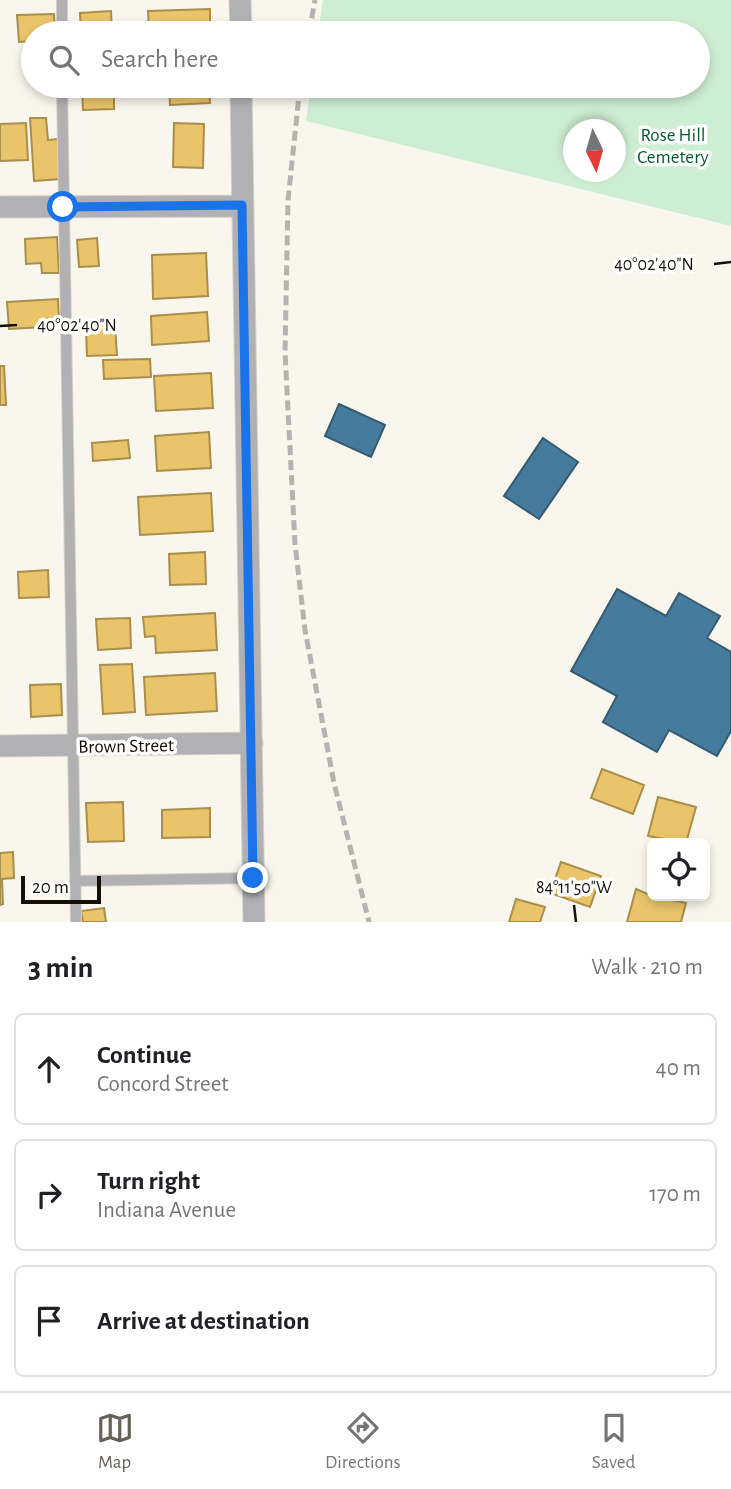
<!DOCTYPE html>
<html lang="en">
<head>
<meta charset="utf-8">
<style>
  body { margin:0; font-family:"Alegreya Sans",sans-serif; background:#f2f2f2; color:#202124 }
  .controls { position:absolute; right:21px; bottom:21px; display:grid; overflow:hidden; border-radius:10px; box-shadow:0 4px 10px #0003 }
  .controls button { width:63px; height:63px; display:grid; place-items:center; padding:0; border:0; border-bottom:2px solid #e0e0e0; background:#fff; color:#202124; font:35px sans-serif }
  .compass { position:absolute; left:563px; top:119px; width:63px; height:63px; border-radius:50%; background:#fff; box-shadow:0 4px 10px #0003; rotate:175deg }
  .scale { position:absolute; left:21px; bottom:18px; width:80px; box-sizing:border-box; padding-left:7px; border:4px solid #141007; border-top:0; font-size:19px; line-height:24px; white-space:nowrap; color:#141007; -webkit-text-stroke:5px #fff; paint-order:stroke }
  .stop { position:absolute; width:21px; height:21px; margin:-16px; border:5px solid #1a73e8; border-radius:50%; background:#fff }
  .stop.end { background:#1a73e8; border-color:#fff; box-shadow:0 2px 7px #0008 }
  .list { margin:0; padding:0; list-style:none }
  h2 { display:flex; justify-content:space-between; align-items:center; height:91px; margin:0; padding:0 28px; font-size:30px }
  h2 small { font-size:23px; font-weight:400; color:#757577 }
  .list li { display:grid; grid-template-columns:46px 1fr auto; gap:21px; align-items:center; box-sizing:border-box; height:112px; margin:0 14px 14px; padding:0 14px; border:2px solid #e0e0e0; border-radius:10px }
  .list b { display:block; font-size:26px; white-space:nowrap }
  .list p { margin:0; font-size:23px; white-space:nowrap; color:#757577 }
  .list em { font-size:23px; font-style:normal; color:#757577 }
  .icon { flex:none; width:38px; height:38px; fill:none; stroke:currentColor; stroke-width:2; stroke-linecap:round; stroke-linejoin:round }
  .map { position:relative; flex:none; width:731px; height:922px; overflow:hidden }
  .search { position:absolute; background:#fff; box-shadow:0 4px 10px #0003; left:21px; right:21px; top:21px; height:77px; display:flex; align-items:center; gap:18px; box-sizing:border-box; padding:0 24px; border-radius:38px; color:#757577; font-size:26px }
  .sheet { height:469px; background:#fff }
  nav { display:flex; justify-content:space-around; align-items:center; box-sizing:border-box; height:98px; border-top:2px solid #e0e0e0; background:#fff; font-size:19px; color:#757577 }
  nav a { display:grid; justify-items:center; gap:4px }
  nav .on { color:#646058 }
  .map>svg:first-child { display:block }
</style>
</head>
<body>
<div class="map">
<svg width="731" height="922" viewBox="0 0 731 922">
  <rect width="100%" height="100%" fill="#f9f6ed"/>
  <!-- green -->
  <path fill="#ceeed3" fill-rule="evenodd" d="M 323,0 L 731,0 L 731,226 L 306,121 L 311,86 L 698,86 L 698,33 L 318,33 ZM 574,130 L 616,130 L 616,172 L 574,172 Z"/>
  <!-- homes -->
  <path fill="#e9c46a" stroke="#a98e4c" stroke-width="2" d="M 210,9 L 210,33 L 149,33 L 148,11 Z
    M 111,11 L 112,33 L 81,33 L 80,13 Z
    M 54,14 L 55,33 L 33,33 L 33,41 L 19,42 L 17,15 Z
    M 82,86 L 114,86 L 114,109 L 83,110 Z
    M 169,86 L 209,86 L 210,103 L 170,105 Z
    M 30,118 L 46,118 L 48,140 L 58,139 L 61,179 L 34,181 Z
    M 26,123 L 28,160 L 0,161 L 0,124 Z
    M 174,123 L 204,124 L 203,168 L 173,167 Z
    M 57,237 L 59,273 L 42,273 L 41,263 L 26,264 L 25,239 Z
    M 97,238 L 99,266 L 79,267 L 77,240 Z
    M 206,253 L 208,296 L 153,299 L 152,255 Z
    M 58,299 L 59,318 L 45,319 L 45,327 L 9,329 L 7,302 Z
    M 207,312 L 209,341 L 152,345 L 151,316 Z
    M 115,325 L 117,355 L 87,356 L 86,327 Z
    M 150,359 L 151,377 L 104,379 L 103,360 Z
    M 0,366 L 4,366 L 6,405 L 0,405 Z
    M 211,373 L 213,408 L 156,411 L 154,376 Z
    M 209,432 L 211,468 L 157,471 L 155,436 Z
    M 128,440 L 130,458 L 93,461 L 92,443 Z
    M 211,493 L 213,531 L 140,535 L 138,497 Z
    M 205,552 L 206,584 L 170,585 L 169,554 Z
    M 48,570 L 49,597 L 19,598 L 18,572 Z
    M 215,613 L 217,650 L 156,653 L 155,636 L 145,637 L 143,617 Z
    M 130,618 L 131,648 L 98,650 L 96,619 Z
    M 132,664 L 135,712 L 103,714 L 100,665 Z
    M 215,673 L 217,711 L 146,715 L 144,677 Z
    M 61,684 L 62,715 L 31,717 L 30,685 Z
    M 602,769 L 644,785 L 633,814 L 591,798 Z
    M 658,797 L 696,807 L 686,843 L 648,836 Z
    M 123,802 L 124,841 L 88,842 L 86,803 Z
    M 210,808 L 210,837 L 162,838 L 162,810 Z
    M 13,852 L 14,878 L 2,879 L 3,904 L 0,905 L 0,853 Z
    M 561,862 L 601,876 L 590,907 L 550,893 Z
    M 636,889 L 652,896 L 686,903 L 681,922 L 627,922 Z
    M 516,899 L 545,907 L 540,922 L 509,922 Z
    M 104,908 L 106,922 L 83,922 L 81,911 Z"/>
  <!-- public -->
  <path fill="#457b9d" stroke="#365b70" stroke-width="2" d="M 339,404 L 385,425 L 371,457 L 325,436 Z
    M 543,438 L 578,462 L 539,519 L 504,496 Z
    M 617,589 L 666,616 L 679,593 L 720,616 L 707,638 L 731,652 L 731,731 L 717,756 L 669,730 L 657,752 L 603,722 L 617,696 L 571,671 Z"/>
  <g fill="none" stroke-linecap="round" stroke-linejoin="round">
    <!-- service casing -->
    <g stroke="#d4d0c9" stroke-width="12">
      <path id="service" d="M 62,0 L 62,33
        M 62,86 L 76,922
        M 75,881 L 253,878"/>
    </g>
    <!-- minor casing -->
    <g stroke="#d4d0c9" stroke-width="23">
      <path id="minor" d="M 240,0 L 241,33
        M 241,86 L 254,922
        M 0,207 L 242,206
        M 0,746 L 252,743"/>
    </g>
    <!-- service -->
    <use href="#service" stroke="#b1b1b3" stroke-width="10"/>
    <!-- minor -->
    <use href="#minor" stroke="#b1b1b3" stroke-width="21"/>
    <!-- rail -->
    <path stroke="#b3b3b1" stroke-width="5" stroke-dasharray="10 5" stroke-linecap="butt" d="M 309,33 L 315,0
      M 300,86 L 288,200 L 285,352 L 295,544 L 305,630 L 334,783 L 369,922"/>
  </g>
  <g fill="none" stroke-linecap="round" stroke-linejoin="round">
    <!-- route -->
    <path stroke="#1a73e8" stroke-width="9" d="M 63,207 L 242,205 L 253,878"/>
  </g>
  <!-- ticks -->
  <path fill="none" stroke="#141007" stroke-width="2.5" d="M 714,264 L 731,262M 0,326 L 17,325M 574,905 L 576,922"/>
  <g text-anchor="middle" stroke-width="7" stroke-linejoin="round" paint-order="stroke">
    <!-- park labels -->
    <g font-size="19" fill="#045b31" stroke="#fff">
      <text x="673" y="141">Rose Hill<tspan x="673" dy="22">Cemetery</tspan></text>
    </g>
    <!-- street labels -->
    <g font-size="19" fill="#141007" stroke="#fff">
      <text transform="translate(126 745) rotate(-1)" y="7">Brown Street</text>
    </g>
  </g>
  <g font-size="18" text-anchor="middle" fill="#141007" stroke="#fff" stroke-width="7" stroke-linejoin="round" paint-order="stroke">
    <text x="654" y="270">40°02'40"N</text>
    <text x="77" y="331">40°02'40"N</text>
    <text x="574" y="893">84°11'50"W</text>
  </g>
</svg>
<div class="controls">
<button><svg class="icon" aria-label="locate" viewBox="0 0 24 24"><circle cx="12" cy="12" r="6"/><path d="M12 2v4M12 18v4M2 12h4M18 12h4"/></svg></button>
</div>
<svg class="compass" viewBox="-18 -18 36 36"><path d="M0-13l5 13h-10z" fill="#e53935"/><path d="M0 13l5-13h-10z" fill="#757577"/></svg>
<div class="scale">20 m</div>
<div class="stop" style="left:63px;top:207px"></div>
<div class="stop end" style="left:253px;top:878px"></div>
<div class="search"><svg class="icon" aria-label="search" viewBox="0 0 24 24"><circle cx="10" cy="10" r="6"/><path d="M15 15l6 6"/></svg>Search here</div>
</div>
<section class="sheet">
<h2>3 min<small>Walk · 210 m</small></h2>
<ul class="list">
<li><svg class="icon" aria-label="ahead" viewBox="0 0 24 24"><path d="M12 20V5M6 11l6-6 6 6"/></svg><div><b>Continue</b><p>Concord Street</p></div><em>40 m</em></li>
<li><svg class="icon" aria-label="right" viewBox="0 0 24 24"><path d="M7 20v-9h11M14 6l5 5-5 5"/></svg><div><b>Turn right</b><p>Indiana Avenue</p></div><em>170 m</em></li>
<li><svg class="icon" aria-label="arrive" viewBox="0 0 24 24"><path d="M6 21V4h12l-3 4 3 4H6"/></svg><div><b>Arrive at destination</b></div></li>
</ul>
</section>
<nav>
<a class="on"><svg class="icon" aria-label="map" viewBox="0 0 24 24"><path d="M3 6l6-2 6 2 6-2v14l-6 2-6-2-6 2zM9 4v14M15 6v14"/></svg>Map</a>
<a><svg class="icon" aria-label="directions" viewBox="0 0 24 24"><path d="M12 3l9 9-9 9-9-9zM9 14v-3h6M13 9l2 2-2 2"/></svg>Directions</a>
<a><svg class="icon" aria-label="saved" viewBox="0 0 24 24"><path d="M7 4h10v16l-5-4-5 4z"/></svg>Saved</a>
</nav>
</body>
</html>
